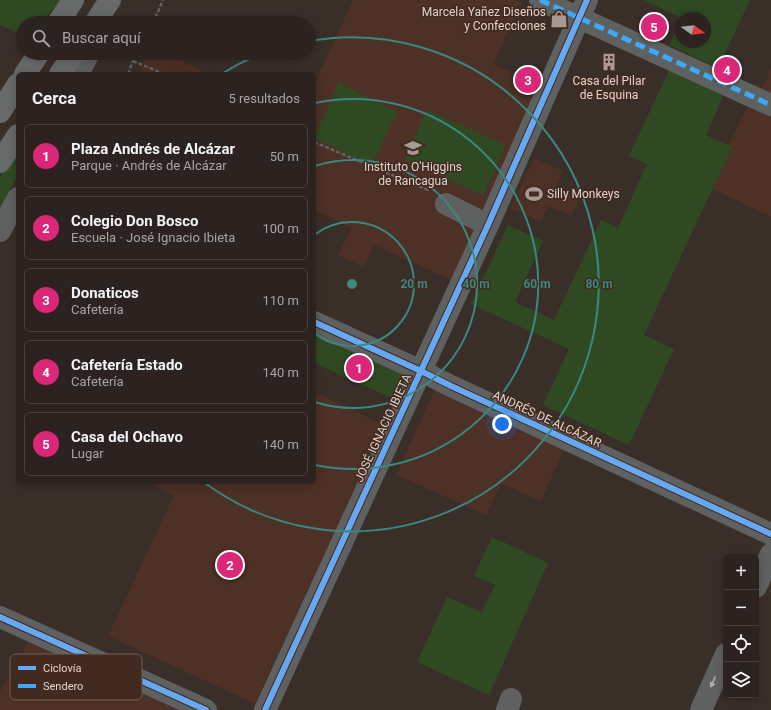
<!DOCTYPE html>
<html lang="es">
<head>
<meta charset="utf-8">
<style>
  body { margin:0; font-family:Roboto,sans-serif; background:#342a28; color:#f1f3f6 }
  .controls { position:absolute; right:12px; bottom:12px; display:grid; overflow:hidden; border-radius:6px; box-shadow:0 2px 10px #0003 }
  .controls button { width:36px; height:36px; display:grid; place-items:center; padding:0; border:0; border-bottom:1px solid #483f3d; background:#2c221f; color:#f1f3f6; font:20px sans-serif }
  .compass { position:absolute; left:675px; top:12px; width:36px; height:36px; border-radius:50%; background:#2c221f; box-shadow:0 2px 10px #0003; rotate:105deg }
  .you { position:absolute; left:502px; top:424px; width:14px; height:14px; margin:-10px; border:3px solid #fff; border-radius:50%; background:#1a73e8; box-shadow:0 0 0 6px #1a73e833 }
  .badge { display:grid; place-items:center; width:26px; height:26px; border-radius:50%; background:#db2777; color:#fff; font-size:13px; font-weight:700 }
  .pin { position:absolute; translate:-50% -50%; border:2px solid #fff; box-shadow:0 1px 4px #0006 }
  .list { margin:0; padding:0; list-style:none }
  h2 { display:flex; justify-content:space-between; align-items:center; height:52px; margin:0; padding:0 16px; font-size:17px }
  h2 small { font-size:13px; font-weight:400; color:#a6a4a4 }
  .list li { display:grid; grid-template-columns:26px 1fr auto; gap:12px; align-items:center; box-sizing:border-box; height:64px; margin:0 8px 8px; padding:0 8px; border:1px solid #483f3d; border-radius:6px }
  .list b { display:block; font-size:15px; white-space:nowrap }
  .list p { margin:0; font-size:13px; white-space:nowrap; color:#a6a4a4 }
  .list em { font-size:13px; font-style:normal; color:#a6a4a4 }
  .icon { flex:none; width:22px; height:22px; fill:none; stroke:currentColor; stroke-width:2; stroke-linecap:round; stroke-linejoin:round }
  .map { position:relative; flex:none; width:771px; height:710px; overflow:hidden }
  .search { position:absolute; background:#2c221f; box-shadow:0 2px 10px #0003; left:16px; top:16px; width:300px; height:44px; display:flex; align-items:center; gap:10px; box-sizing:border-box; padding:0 14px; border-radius:22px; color:#a6a4a4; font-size:15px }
  .panel { position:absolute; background:#2c221f; box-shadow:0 2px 10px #0003; left:16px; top:72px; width:300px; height:412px; border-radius:6px }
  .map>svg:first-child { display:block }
</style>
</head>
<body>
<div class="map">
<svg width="771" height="710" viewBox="0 0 771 710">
  <rect width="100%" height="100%" fill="#3a2e29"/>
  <!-- built -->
  <path fill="#4d3026" d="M 353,0 L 515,0 L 521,3 L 493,64 L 540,85 L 451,280 L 374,245 L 363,267 L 338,255 L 351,228 L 314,210 L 314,85 Z
    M 149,53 L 164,53 L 209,74 L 139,74 Z
    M 771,69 L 771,96 L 761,91 Z
    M 749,103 L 771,113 L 771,217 L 708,187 Z
    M 534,158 L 563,171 L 555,188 L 579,200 L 571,216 L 548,206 L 541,222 L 510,208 Z
    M 435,389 L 565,447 L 541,501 L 501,484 L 487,515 L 396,475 Z
    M 314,392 L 385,425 L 255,704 L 108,636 L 174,495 L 147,482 L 314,482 Z
    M 29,640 L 191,710 L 0,710 L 0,692 Z"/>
  <!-- green -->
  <path fill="#2f4a23" d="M 0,0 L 60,0 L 43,23 L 23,23 L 23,35 L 0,25 Z
    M 644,0 L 750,0 L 718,68 L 669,45 L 681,20 L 681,42 L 705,42 L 705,18 L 681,18 Z
    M 671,66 L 725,92 L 706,135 L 732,147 L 644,335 L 674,349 L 629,445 L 543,405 L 569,349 L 471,304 L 508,225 L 543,241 L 515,302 L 554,320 L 601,220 L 618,228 L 647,164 L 629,156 Z
    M 339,83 L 397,112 L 371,166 L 314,138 Z
    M 427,110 L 506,145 L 483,195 L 405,160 Z
    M 18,150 L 18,174 L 0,210 L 0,177 Z
    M 314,332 L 403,373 L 392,398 L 314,363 Z
    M 492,537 L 548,563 L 489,695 L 417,662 L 447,597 L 482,612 L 495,585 L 474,576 Z"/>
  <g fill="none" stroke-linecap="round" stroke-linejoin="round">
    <!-- path -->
    <path stroke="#646261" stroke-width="2.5" stroke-dasharray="4 2" stroke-linecap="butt" d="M 153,23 L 163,0
      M 133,61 L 164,74
      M 128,74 L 133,61 L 133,53
      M 314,142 L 430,191"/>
    <!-- minor -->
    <path stroke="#5f6160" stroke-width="22" d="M 540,0 L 771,105
      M 78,74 L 89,53
      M 446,204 L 488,225
      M 0,231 L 18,198
      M 314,322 L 421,371 L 451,386 L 771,534
      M 756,587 L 771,554
      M 0,617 L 206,710
      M 265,710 L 488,225 L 587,0
      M 507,710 L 511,699
      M 701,710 L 726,654"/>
    <!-- major -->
    <path stroke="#686a69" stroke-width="22" d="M 58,23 L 73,0
      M 95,23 L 110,0
      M 25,74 L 39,53
      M 60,74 L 74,53
      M 0,112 L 18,84
      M 0,162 L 18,135"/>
    <!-- quiet -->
    <path stroke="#3fa9f5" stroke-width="5" stroke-dasharray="10 5" stroke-linecap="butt" d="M 540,0 L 771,105"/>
    <!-- cycleway casing -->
    <g stroke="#422a21" stroke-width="8">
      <path id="cycleway" d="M 314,322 L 421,371 L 451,386 L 771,534
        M 0,617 L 206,710
        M 265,710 L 488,225 L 587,0"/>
    </g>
    <!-- cycleway -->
    <use href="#cycleway" stroke="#66a8f1" stroke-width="6"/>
  </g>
  <!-- one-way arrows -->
  <defs><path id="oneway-solid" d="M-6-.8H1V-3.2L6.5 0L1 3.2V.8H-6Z"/></defs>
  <use fill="#b4aaa6" href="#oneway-solid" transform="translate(713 682) rotate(114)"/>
  <!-- distance rings -->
  <g fill="none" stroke="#398881" stroke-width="2">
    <path d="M314 235A62 62 0 1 1 314 333"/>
    <path d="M315 166A124 124 0 1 1 315 402"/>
    <path d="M315 103A185 185 0 1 1 315 465"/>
    <path d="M223 73A247 247 0 0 1 263 53M309 41A247 247 0 1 1 205 483"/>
  </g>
  <!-- icons -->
  <defs>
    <g id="shop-bare" transform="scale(1.38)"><path d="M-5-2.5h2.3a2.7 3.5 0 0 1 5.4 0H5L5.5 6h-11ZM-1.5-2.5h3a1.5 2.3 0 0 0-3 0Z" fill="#a79993" stroke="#422a21" stroke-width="2.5" paint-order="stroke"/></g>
    <g id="building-bare" transform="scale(1.38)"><path d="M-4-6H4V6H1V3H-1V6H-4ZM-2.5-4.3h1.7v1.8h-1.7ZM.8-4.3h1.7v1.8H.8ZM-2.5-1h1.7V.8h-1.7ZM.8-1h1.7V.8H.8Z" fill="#a79993" stroke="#422a21" stroke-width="2.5" paint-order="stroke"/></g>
    <g id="school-bare" transform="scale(1.38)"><path d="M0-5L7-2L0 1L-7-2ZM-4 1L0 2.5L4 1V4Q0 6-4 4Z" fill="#a79993" stroke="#422a21" stroke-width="2.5" paint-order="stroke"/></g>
    <g id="stadium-bare" transform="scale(1.38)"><path d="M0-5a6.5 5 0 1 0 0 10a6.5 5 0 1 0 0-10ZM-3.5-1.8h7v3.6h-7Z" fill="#a79993" stroke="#422a21" stroke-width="2.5" paint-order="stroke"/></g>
  </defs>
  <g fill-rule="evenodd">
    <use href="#shop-bare" x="559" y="19"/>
    <use href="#building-bare" x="609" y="62"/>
    <use href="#school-bare" x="413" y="148"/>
    <use href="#stadium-bare" x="534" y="194"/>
  </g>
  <g text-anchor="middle" stroke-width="3" stroke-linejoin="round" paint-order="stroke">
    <!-- poi labels -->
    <g font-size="12" fill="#e2d2cc" stroke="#422a21">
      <text x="546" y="16" text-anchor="end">Marcela Yañez Diseños<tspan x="546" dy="14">y Confecciones</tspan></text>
      <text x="609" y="85">Casa del Pilar<tspan x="609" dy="14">de Esquina</tspan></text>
      <text x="413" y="171">Instituto O'Higgins<tspan x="413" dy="14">de Rancagua</tspan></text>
      <text x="547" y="198" text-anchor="start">Silly Monkeys</text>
    </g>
    <!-- street labels -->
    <g font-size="12" fill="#e2d2cc" stroke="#422a21">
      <text transform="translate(547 419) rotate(25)" y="4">ANDRÉS DE ALCÁZAR</text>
      <text transform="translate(383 428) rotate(-65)" y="4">JOSÉ IGNACIO IBIETA</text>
    </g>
  </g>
  <!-- legend -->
  <rect x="10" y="654" width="132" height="46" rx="6" fill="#422a21" stroke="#725c54" stroke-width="1"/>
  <rect x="18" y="666" width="18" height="4" fill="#66a8f1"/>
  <rect x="18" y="684" width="18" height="4" fill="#3fa9f5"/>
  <g font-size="11" fill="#e2d2cc">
    <text x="43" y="672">Ciclovía</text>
    <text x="43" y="690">Sendero</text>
  </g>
  <circle cx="352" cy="284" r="6" fill="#398881" stroke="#422a21" stroke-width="2"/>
  <g font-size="12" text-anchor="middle" font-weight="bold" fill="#398881" stroke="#422a21" stroke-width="3" stroke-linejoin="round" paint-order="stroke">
    <text x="414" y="288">20 m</text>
    <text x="476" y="288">40 m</text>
    <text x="537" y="288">60 m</text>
    <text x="599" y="288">80 m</text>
  </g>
</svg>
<div class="controls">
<button>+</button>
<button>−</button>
<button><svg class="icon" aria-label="locate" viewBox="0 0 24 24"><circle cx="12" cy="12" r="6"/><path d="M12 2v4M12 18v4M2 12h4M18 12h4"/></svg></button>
<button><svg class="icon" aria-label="layers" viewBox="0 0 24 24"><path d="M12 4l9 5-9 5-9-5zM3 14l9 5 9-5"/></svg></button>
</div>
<svg class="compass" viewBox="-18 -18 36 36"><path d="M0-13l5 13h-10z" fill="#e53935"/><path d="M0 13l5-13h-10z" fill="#a6a4a4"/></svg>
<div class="you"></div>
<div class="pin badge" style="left:359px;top:368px">1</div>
<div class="pin badge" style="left:230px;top:565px">2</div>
<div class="pin badge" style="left:528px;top:80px">3</div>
<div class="pin badge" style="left:727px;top:70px">4</div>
<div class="pin badge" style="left:654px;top:27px">5</div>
<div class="search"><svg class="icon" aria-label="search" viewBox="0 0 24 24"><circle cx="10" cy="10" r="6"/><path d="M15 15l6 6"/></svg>Buscar aquí</div>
<section class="panel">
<h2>Cerca<small>5 resultados</small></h2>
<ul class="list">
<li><span class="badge">1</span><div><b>Plaza Andrés de Alcázar</b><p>Parque · Andrés de Alcázar</p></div><em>50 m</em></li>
<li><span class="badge">2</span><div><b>Colegio Don Bosco</b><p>Escuela · José Ignacio Ibieta</p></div><em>100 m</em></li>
<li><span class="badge">3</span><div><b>Donaticos</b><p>Cafetería</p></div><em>110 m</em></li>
<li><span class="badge">4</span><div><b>Cafetería Estado</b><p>Cafetería</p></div><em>140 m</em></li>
<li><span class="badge">5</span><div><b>Casa del Ochavo</b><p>Lugar</p></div><em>140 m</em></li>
</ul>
</section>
</div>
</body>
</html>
